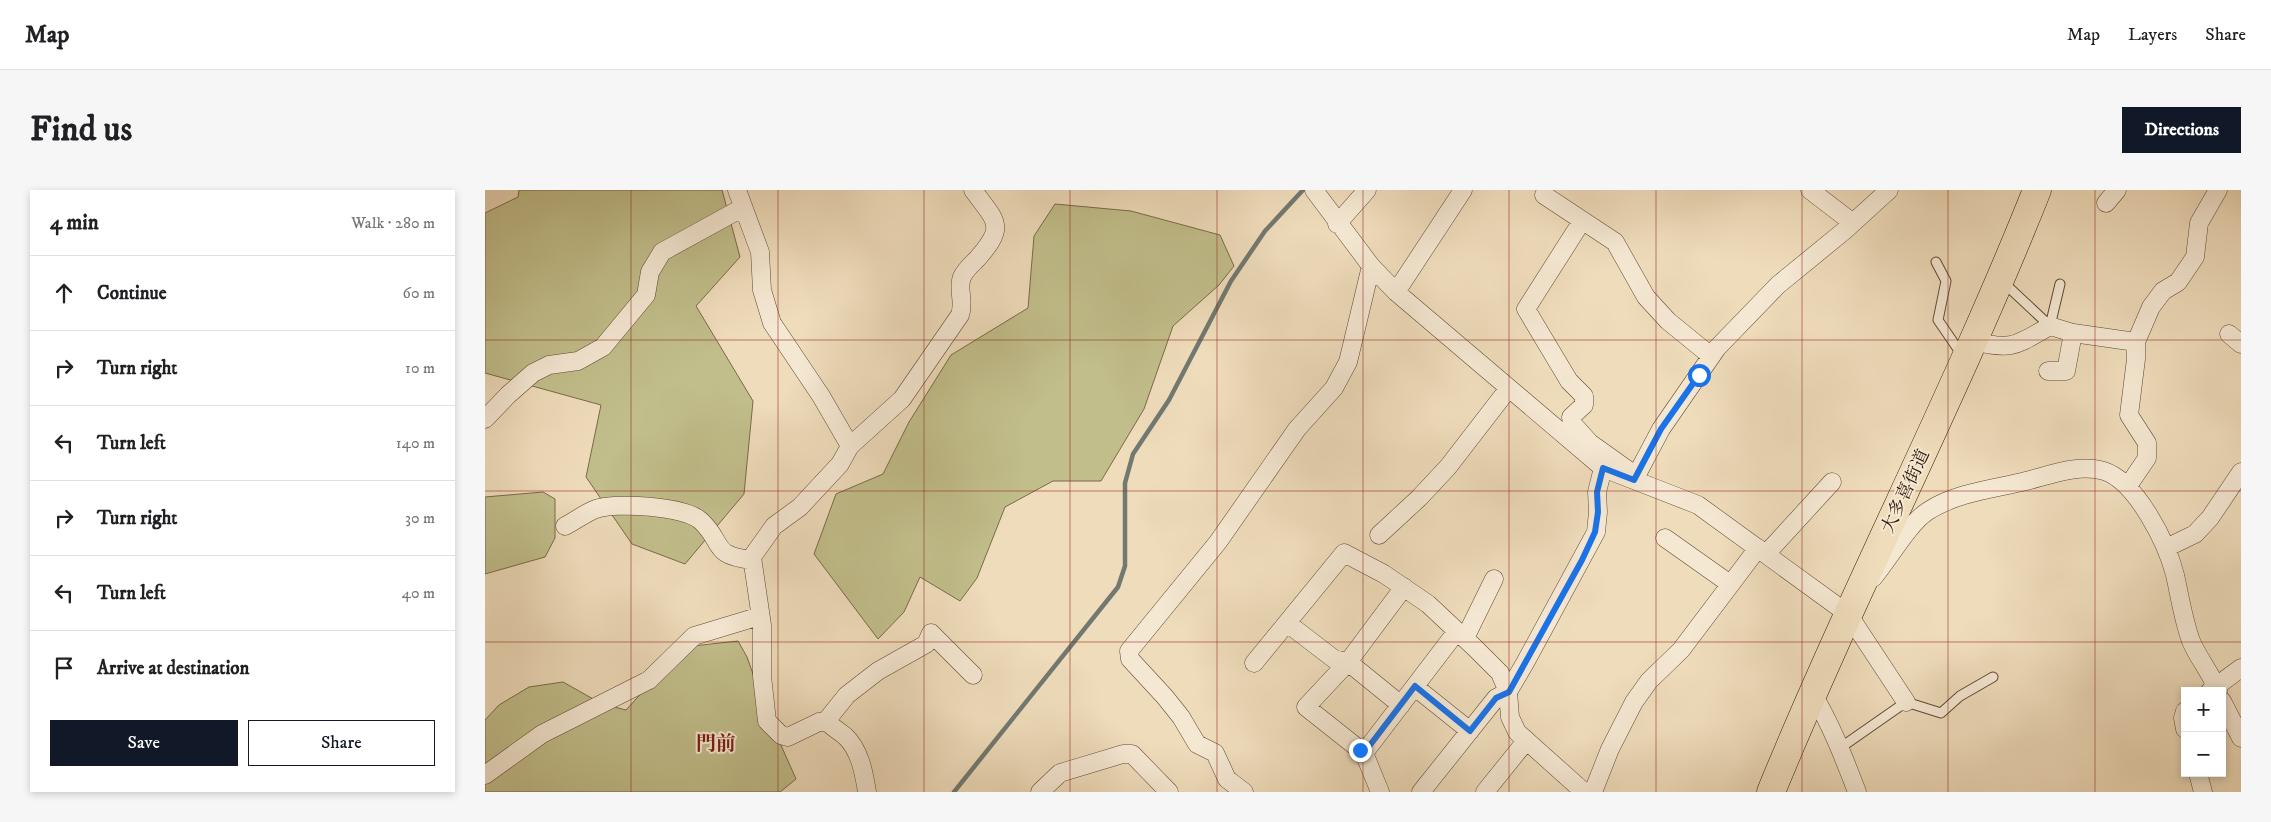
<!DOCTYPE html>
<html lang="en">
<head>
<meta charset="utf-8">
<style>
  body { margin:0; font-family:"IM FELL DW Pica","Noto Serif JP",serif; background:#f6f6f6; color:#202124 }
  .controls { position:absolute; right:15px; bottom:15px; display:grid; overflow:hidden; border-radius:0px; box-shadow:0 2px 8px #0003 }
  .controls button { width:45px; height:45px; display:grid; place-items:center; padding:0; border:0; border-bottom:1px solid #e0e0e0; background:#fff; color:#202124; font:25px sans-serif }
  .stop { position:absolute; width:15px; height:15px; margin:-11px; border:4px solid #1a73e8; border-radius:50%; background:#fff }
  .stop.end { background:#1a73e8; border-color:#fff; box-shadow:0 1px 5px #0008 }
  .list { margin:0; padding:0; list-style:none }
  h2 { display:flex; justify-content:space-between; align-items:center; height:65px; margin:0; padding:0 20px; font-size:21px }
  h2 small { font-size:16px; font-weight:400; color:#757577 }
  .list li { display:grid; grid-template-columns:32px 1fr auto; gap:15px; align-items:center; box-sizing:border-box; height:75px; padding:0 20px; border-top:1px solid #e0e0e0 }
  .list b { display:block; font-size:19px; white-space:nowrap }
  .list em { font-size:16px; font-style:normal; color:#757577 }
  .actions { display:flex; gap:10px; padding:15px 20px }
  .actions a { flex:1; padding:11px 0; border:1px solid #111827; border-radius:0px; text-align:center; font-size:18px; color:#111827 }
  .actions .main { background:#111827; color:#fff }
  .icon { flex:none; width:28px; height:28px; fill:none; stroke:currentColor; stroke-width:2; stroke-linecap:round; stroke-linejoin:round }
  .map { position:relative; flex:none; width:1756px; height:602px; overflow:hidden; border-radius:0px }
  header { display:flex; align-items:center; gap:30px; box-sizing:border-box; height:70px; padding:0 25px; background:#fff; border-bottom:1px solid #e0e0e0 }
  header strong { font-size:24px }
  nav { display:flex; gap:28px; margin-inline-start:auto; font-size:18px }
  .intro { display:flex; align-items:center; justify-content:space-between; box-sizing:border-box; height:120px; padding:0 30px }
  h1 { margin:0; font-size:35px }
  .button { padding:12px 22px; border-radius:0px; background:#111827; color:#fff; font-size:18px; font-weight:700 }
  main { display:flex; gap:30px; padding:0 30px }
  aside { flex:1; background:#fff; border-radius:0px; box-shadow:0 2px 8px #0003 }
  .map>svg:first-child { display:block }
</style>
</head>
<body>
<header>
<strong>Map</strong>
<nav><a>Map</a><a>Layers</a><a>Share</a></nav>
</header>
<div class="intro"><h1>Find us</h1><a class="button">Directions</a></div>
<main>
<aside>
<h2>4 min<small>Walk · 280 m</small></h2>
<ul class="list">
<li><svg class="icon" aria-label="ahead" viewBox="0 0 24 24"><path d="M12 20V5M6 11l6-6 6 6"/></svg><div><b>Continue</b></div><em>60 m</em></li>
<li><svg class="icon" aria-label="right" viewBox="0 0 24 24"><path d="M7 20v-9h11M14 6l5 5-5 5"/></svg><div><b>Turn right</b></div><em>10 m</em></li>
<li><svg class="icon" aria-label="left" viewBox="0 0 24 24"><path d="M17 20v-9H6M10 6l-5 5 5 5"/></svg><div><b>Turn left</b></div><em>140 m</em></li>
<li><svg class="icon" aria-label="right" viewBox="0 0 24 24"><path d="M7 20v-9h11M14 6l5 5-5 5"/></svg><div><b>Turn right</b></div><em>30 m</em></li>
<li><svg class="icon" aria-label="left" viewBox="0 0 24 24"><path d="M17 20v-9H6M10 6l-5 5 5 5"/></svg><div><b>Turn left</b></div><em>40 m</em></li>
<li><svg class="icon" aria-label="arrive" viewBox="0 0 24 24"><path d="M6 21V4h12l-3 4 3 4H6"/></svg><div><b>Arrive at destination</b></div></li>
</ul>
<div class="actions"><a class="main">Save</a><a>Share</a></div>
</aside>
<div class="map">
<svg width="1756" height="602" viewBox="0 0 1756 602">
  <rect width="100%" height="100%" fill="#efdcbb"/>
  <filter id="stains"><feTurbulence type="fractalNoise" baseFrequency=".004" numOctaves="4"/><feColorMatrix values="0 0 0 0 .2 0 0 0 0 .09 0 0 0 0 .02 0 0 0 .5 -.17"/></filter>
  <radialGradient id="worn" r=".72"><stop offset=".6" stop-color="#630" stop-opacity="0"/><stop offset="1" stop-color="#630" stop-opacity=".3"/></radialGradient>
  <!-- green -->
  <path fill="#c1be8b" stroke="#786b48" d="M 34,0 L 237,0 L 255,67 L 211,116 L 268,211 L 259,304 L 200,374 L 147,354 L 101,287 L 116,215 L 0,183 L 0,23 L 33,7 Z
    M 570,14 L 646,21 L 735,45 L 749,76 L 734,95 L 688,136 L 659,219 L 616,291 L 568,291 L 520,317 L 492,388 L 475,411 L 435,387 L 419,422 L 393,449 L 329,364 L 351,304 L 398,284 L 424,232 L 466,165 L 543,118 L 549,46 Z
    M 58,302 L 70,309 L 70,348 L 60,367 L 0,384 L 0,307 Z
    M 253,451 L 262,467 L 283,526 L 311,589 L 295,602 L 0,602 L 0,530 L 14,515 L 44,497 L 78,492 L 117,514 L 141,520 L 181,476 L 208,456 Z"/>
  <g fill="none" stroke-linecap="round" stroke-linejoin="round">
    <!-- stream -->
    <path stroke="#717971" stroke-width="4.5" d="M 469,602 L 633,397 L 640,376 L 640,293 L 648,264 L 684,210 L 746,91 L 780,41 L 818,0"/>
    <!-- service casing -->
    <g stroke="#5e4932" stroke-width="11">
      <path id="service" d="M 1451,72 L 1461,91 L 1453,130 L 1477,165
        M 1518,92 L 1565,136 L 1575,94
        M 1355,558 L 1421,512 L 1456,523 L 1475,506 L 1508,487"/>
    </g>
    <!-- minor casing -->
    <g stroke="#5e4932" stroke-width="19">
      <path id="minor" d="M 252,0 L 275,62 L 277,100 L 287,133 L 336,206 L 365,256
        M 829,0 L 886,76 L 911,102 L 1118,278 L 1213,315 L 1363,424 L 1421,512
        M 1325,0 L 1368,33
        M 1059,5 L 1130,52 L 1161,107 L 1183,131 L 1226,166
        M 1621,13 L 1632,0
        M 1097,31 L 1041,119 L 1084,191 L 1099,206 L 1099,215 L 1086,227 L 1087,233 L 1105,253 L 1147,283
        M 852,34 L 882,0
        M 911,102 L 978,0
        M 1744,144 L 1756,154
        M 1488,151 C 1528,161 1531,155 1565,136 L 1588,143 L 1651,152
        M 1563,181 L 1581,181 L 1588,143
        M 0,229 L 23,205 L 48,183 L 64,175 L 93,171 L 118,157 L 161,105 L 165,82 L 177,62 L 257,18
        M 1149,290 L 1176,239 L 1232,158 L 1293,95 L 1359,41 L 1404,0
        M 1643,296 L 1662,268 L 1662,253 L 1644,225 L 1651,169 L 1651,152 L 1666,117 L 1678,101 L 1693,92 L 1710,67 L 1714,33 L 1733,0
        M 80,336 C 90,331 100,323 111,319 C 131,312 200,316 216,331 C 240,354 225,365 267,370
        M 894,345 L 934,308 L 963,277 L 1024,198
        M 1180,348 L 1245,394
        M 1681,358 L 1710,344 L 1725,328 L 1756,282
        M 1281,364 L 1347,292
        M 1388,388 C 1404,369 1424,333 1443,321 C 1471,303 1507,299 1537,292 C 1563,286 1593,273 1619,281 C 1651,291 1682,353 1690,385 C 1695,407 1698,429 1706,451 C 1713,468 1726,483 1733,501
        M 802,433 L 849,469 L 863,472 L 916,515
        M 980,448 L 1009,389
        M 769,473 L 859,363 L 899,384 L 943,414 L 990,458 L 1015,483 L 1023,502 L 1025,527 L 1032,542 L 1099,602
        M 930,497 L 985,541
        M 1725,501 L 1756,478
        M 1327,503 C 1346,534 1359,568 1372,602
        M 1737,511 L 1756,548
        M 1700,521 L 1698,528 L 1700,539
        M 341,531 L 362,505 L 393,481 L 441,454 L 446,443 L 488,485
        M 879,563 L 972,441
        M 1713,583 L 1718,602
        M 0,585 L 57,544 L 164,490 L 209,446 L 275,426
        M 382,602 C 379,583 375,560 360,546 C 354,541 347,537 341,531 L 334,532 L 303,547 L 296,545 L 282,531 L 277,486 L 277,435 L 267,367 L 289,336 L 315,317 L 355,274 L 365,256 L 417,209 L 475,125 C 480,111 472,99 477,87 C 480,80 487,74 492,69 C 522,35 511,32 488,0
        M 555,602 L 575,583 L 638,564 L 647,564 L 684,602
        M 759,602 L 742,589 L 730,563 L 712,554 L 696,527 L 680,507 L 645,469 L 644,461 L 733,352 L 812,239 L 849,198 L 863,172 L 886,76
        M 895,602 L 879,563 L 821,517 L 863,472 L 919,397
        M 936,602 L 1011,508 L 1023,502 L 1040,473 L 1111,342 L 1113,322 L 1112,302 L 1118,278
        M 1000,602 L 1041,551
        M 1108,602 L 1125,559 L 1149,512 L 1164,491 L 1196,460 L 1273,358"/>
    </g>
    <!-- trunk casing -->
    <g stroke="#2e1805" stroke-width="29">
      <path id="trunk" d="M 1286,602 C 1369,399 1471,204 1552,0"/>
    </g>
    <!-- service -->
    <use href="#service" stroke="#f5e8d3" stroke-width="9"/>
    <!-- minor -->
    <use href="#minor" stroke="#f5e8d3" stroke-width="18"/>
    <!-- trunk -->
    <use href="#trunk" stroke="#efdcbb" stroke-width="28"/>
  </g>
  <g fill="none" stroke-linecap="round" stroke-linejoin="round">
    <!-- route -->
    <path stroke="#1a73e8" stroke-width="6" d="M 875,560 L 879,563 L 930,496 L 985,541 L 1011,508 L 1024,502 L 1097,370 L 1110,342 L 1113,322 L 1112,302 L 1118,278 L 1149,290 L 1176,239 L 1214,185"/>
  </g>
  <!-- grid -->
  <path fill="none" stroke="#8f2418" stroke-width="1" stroke-opacity="0.55" d="M 146,0 L 146,602M 293,0 L 293,602M 439,0 L 439,602M 585,0 L 585,602M 732,0 L 732,602M 878,0 L 878,602M 1024,0 L 1024,602M 1171,0 L 1171,602M 1317,0 L 1317,602M 1463,0 L 1463,602M 1610,0 L 1610,602M 0,150 L 1756,150M 0,301 L 1756,301M 0,452 L 1756,452"/>
  <g text-anchor="middle" stroke-width="4" stroke-linejoin="round" paint-order="stroke">
    <!-- street labels -->
    <g font-size="18" fill="#2e1805" stroke="#f5e8d3">
      <text transform="translate(1420 301) rotate(-65)" y="6">大多喜街道</text>
    </g>
    <!-- quarter labels -->
    <g font-size="20" font-weight="bold" fill="#7a1f14" stroke="#f5e8d3">
      <text x="231" y="560">門前</text>
    </g>
  </g>
  <rect width="100%" height="100%" filter="url(#stains)"/>
  <rect width="100%" height="100%" fill="url(#worn)"/>
</svg>
<div class="controls">
<button>+</button>
<button>−</button>
</div>
<div class="stop" style="left:1214px;top:185px"></div>
<div class="stop end" style="left:875px;top:560px"></div>
</div>
</main>
</body>
</html>
